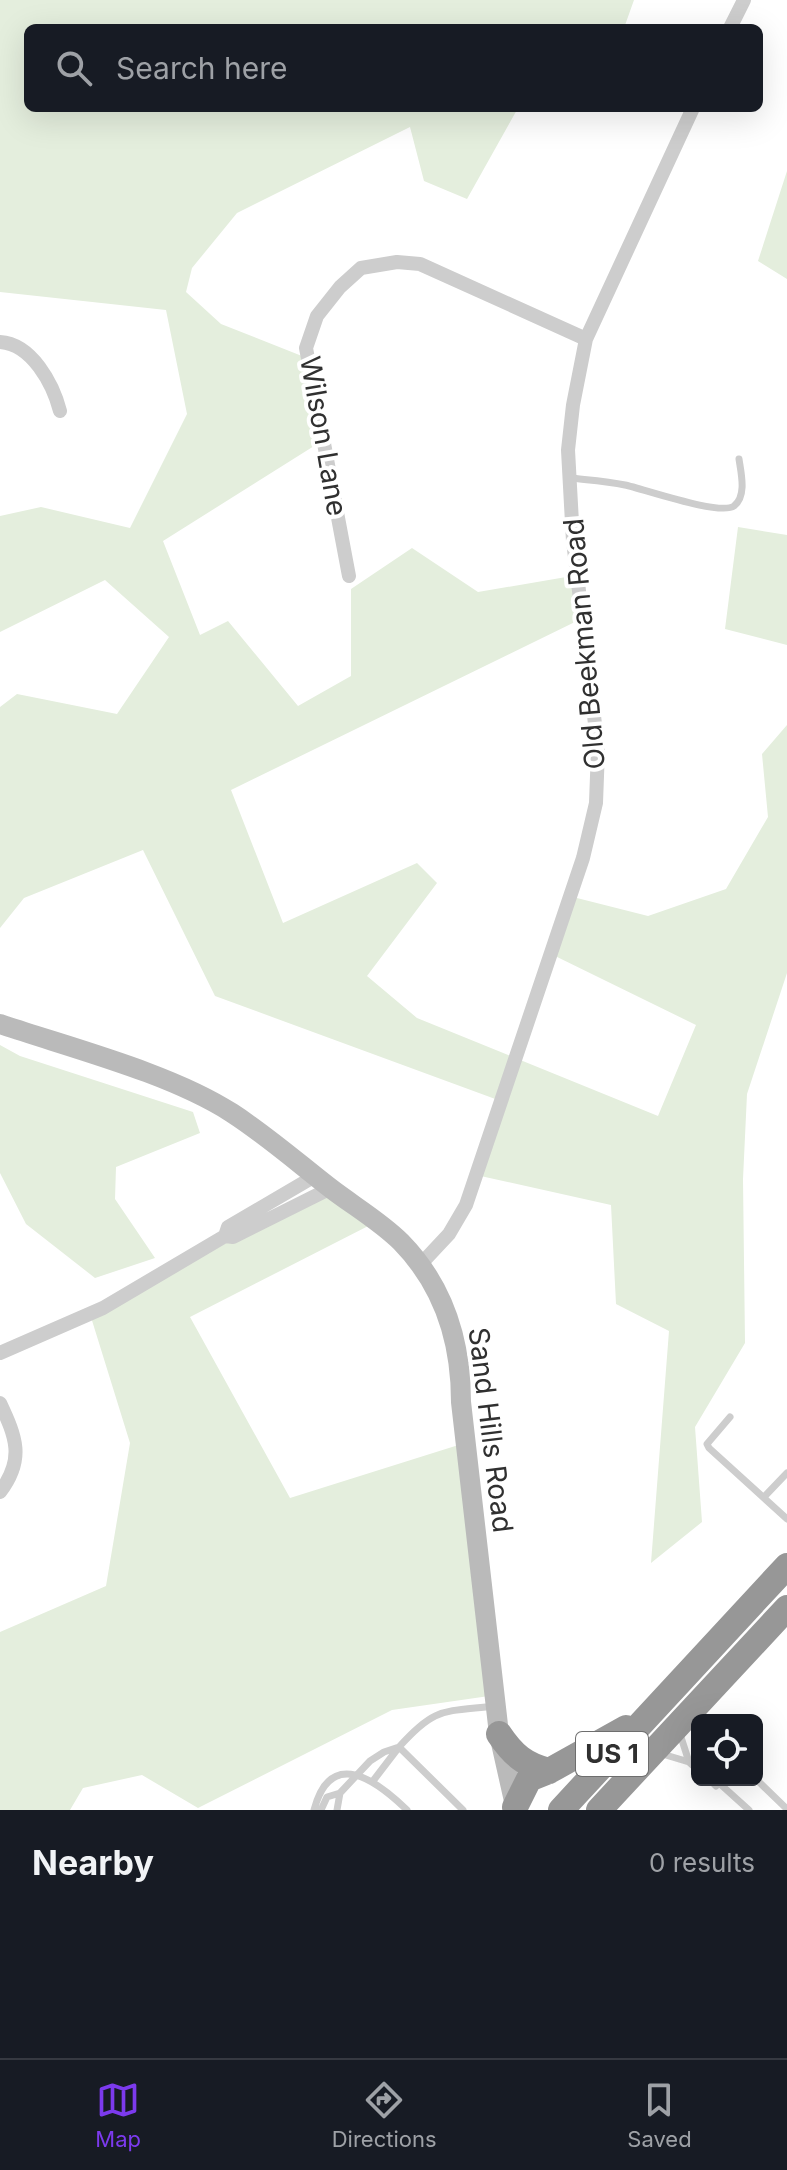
<!DOCTYPE html>
<html lang="en">
<head>
<meta charset="utf-8">
<style>
  body { margin:0; font-family:Inter,sans-serif; background:#20242c; color:#f1f3f6 }
  .controls { position:absolute; right:24px; bottom:24px; display:grid; overflow:hidden; border-radius:12px; box-shadow:0 8px 32px #0002 }
  .controls button { width:72px; height:72px; display:grid; place-items:center; padding:0; border:0; border-bottom:2px solid #363941; background:#171b24; color:#f1f3f6; font:40px sans-serif }
  .list { margin:0; padding:0; list-style:none }
  h2 { display:flex; justify-content:space-between; align-items:center; height:104px; margin:0; padding:0 32px; font-size:34px }
  h2 small { font-size:26px; font-weight:400; color:#9ea1a6 }
  .icon { flex:none; width:44px; height:44px; fill:none; stroke:currentColor; stroke-width:2; stroke-linecap:round; stroke-linejoin:round }
  .map { position:relative; flex:none; width:787px; height:1810px; overflow:hidden }
  .search { position:absolute; background:#171b24; box-shadow:0 8px 32px #0002; left:24px; right:24px; top:24px; height:88px; display:flex; align-items:center; gap:20px; box-sizing:border-box; padding:0 28px; border-radius:12px; color:#9ea1a6; font-size:30px }
  .sheet { height:248px; background:#171b24 }
  nav { display:flex; justify-content:space-around; align-items:center; box-sizing:border-box; height:112px; border-top:2px solid #363941; background:#171b24; font-size:22px; color:#9ea1a6 }
  nav a { display:grid; justify-items:center; gap:4px }
  nav .on { color:#7c3aed }
  .map>svg:first-child { display:block }
</style>
</head>
<body>
<div class="map">
<svg width="787" height="1810" viewBox="0 0 787 1810">
  <rect width="100%" height="100%" fill="#fff"/>
  <!-- green -->
  <path fill="#e4eedd" d="M 0,0 L 634,0 L 624,28 L 28,28 L 28,108 L 518,108 L 467,199 L 424,181 L 410,127 L 237,213 L 192,268 L 186,292 L 221,324 L 312,360 L 322,441 L 163,541 L 200,635 L 228,621 L 298,706 L 351,676 L 351,589 L 412,548 L 478,592 L 572,576 L 579,620 L 231,790 L 283,923 L 417,863 L 437,883 L 367,976 L 417,1018 L 658,1116 L 696,1025 L 551,954 L 569,896 L 648,916 L 726,889 L 768,817 L 762,754 L 787,725 L 787,973 L 747,1094 L 743,1179 L 745,1343 L 695,1427 L 702,1522 L 651,1563 L 669,1331 L 616,1304 L 611,1205 L 476,1175 L 498,1100 L 215,996 L 143,850 L 24,898 L 0,928 L 0,707 L 17,694 L 117,714 L 169,637 L 105,580 L 0,632 L 0,516 L 41,507 L 130,528 L 187,414 L 166,310 L 0,292 Z
    M 787,171 L 787,279 L 758,261 Z
    M 738,527 L 787,535 L 787,645 L 725,629 Z
    M 0,1045 L 20,1056 L 193,1112 L 200,1133 L 116,1167 L 115,1199 L 155,1258 L 95,1278 L 26,1224 L 0,1173 Z
    M 334,1187 L 376,1222 L 190,1317 L 290,1498 L 468,1442 L 496,1695 L 392,1710 L 198,1808 L 142,1775 L 83,1788 L 70,1810 L 0,1810 L 0,1632 L 106,1586 L 130,1443 L 90,1314 Z"/>
  <g fill="none" stroke-linecap="round" stroke-linejoin="round">
    <!-- lane -->
    <path stroke="#cdcdcd" stroke-width="7" d="M 570,478 C 588,480 607,481 625,485 C 644,489 720,516 734,506 C 747,496 741,473 739,459
      M 730,1417 L 707,1444 L 709,1448 L 787,1519
      M 764,1497 L 787,1473
      M 680,1734 L 689,1762
      M 659,1753 L 689,1762 L 697,1769
      M 710,1780 L 716,1786 L 720,1782
      M 757,1780 L 787,1809
      M 373,1781 L 399,1747
      M 719,1783 L 749,1810
      M 314,1810 C 331,1746 377,1781 407,1810
      M 321,1810 L 327,1797 L 340,1793 L 370,1761 L 384,1752 L 399,1747
      M 337,1810 L 340,1793
      M 463,1810 L 399,1747 C 435,1707 442,1712 494,1706"/>
    <!-- street -->
    <path stroke="#cdcdcd" stroke-width="14" d="M 730,28 L 744,0
      M 0,342 C 32,344 53,384 60,411
      M 349,576 L 306,348 L 317,316 L 340,287 L 361,268 L 397,262 L 420,264 L 586,339
      M 225,1236 L 228,1227 L 315,1176
      M 420,1265 L 449,1234 L 466,1205 L 583,858 L 596,803 L 598,749 L 573,541 L 568,450 L 573,405 L 586,339 L 693,108
      M 0,1353 L 103,1308 L 225,1236 L 233,1237 L 331,1188
      M 0,1403 C 16,1437 25,1459 0,1492"/>
    <!-- secondary -->
    <path stroke="#bababa" stroke-width="20" d="M 0,1024 C 71,1048 170,1073 232,1113 C 266,1135 297,1162 329,1187 C 352,1205 380,1221 401,1242 C 444,1286 461,1343 461,1402 L 499,1734 L 516,1810"/>
    <!-- highway -->
    <path stroke="#979797" stroke-width="26" d="M 499,1734 C 513,1755 525,1765 549,1771
      M 515,1807 L 529,1779 L 549,1771 L 626,1728
      M 561,1810 L 787,1566
      M 599,1810 L 787,1608"/>
  </g>
  <g text-anchor="middle" stroke-width="8" stroke-linejoin="round" paint-order="stroke">
    <!-- shield labels -->
    <rect fill="#fff" stroke="#6e6e6e" stroke-width="2" x="576" y="1732" width="72" height="44" rx="6"/>
    <g font-size="26" font-weight="bold" fill="#303030">
      <text x="612" y="1763">US 1</text>
    </g>
    <!-- street labels -->
    <g font-size="28" fill="#303030" stroke="#fff">
      <text transform="translate(324 436) rotate(80)" y="10">Wilson Lane</text>
      <text transform="translate(584 644) rotate(-95)" y="10">Old Beekman Road</text>
      <text transform="translate(491 1430) rotate(83)" y="10">Sand Hills Road</text>
    </g>
  </g>
</svg>
<div class="controls">
<button><svg class="icon" aria-label="locate" viewBox="0 0 24 24"><circle cx="12" cy="12" r="6"/><path d="M12 2v4M12 18v4M2 12h4M18 12h4"/></svg></button>
</div>
<div class="search"><svg class="icon" aria-label="search" viewBox="0 0 24 24"><circle cx="10" cy="10" r="6"/><path d="M15 15l6 6"/></svg>Search here</div>
</div>
<section class="sheet">
<h2>Nearby<small>0 results</small></h2>
<ul class="list">
</ul>
</section>
<nav>
<a class="on"><svg class="icon" aria-label="map" viewBox="0 0 24 24"><path d="M3 6l6-2 6 2 6-2v14l-6 2-6-2-6 2zM9 4v14M15 6v14"/></svg>Map</a>
<a><svg class="icon" aria-label="directions" viewBox="0 0 24 24"><path d="M12 3l9 9-9 9-9-9zM9 14v-3h6M13 9l2 2-2 2"/></svg>Directions</a>
<a><svg class="icon" aria-label="saved" viewBox="0 0 24 24"><path d="M7 4h10v16l-5-4-5 4z"/></svg>Saved</a>
</nav>
</body>
</html>
